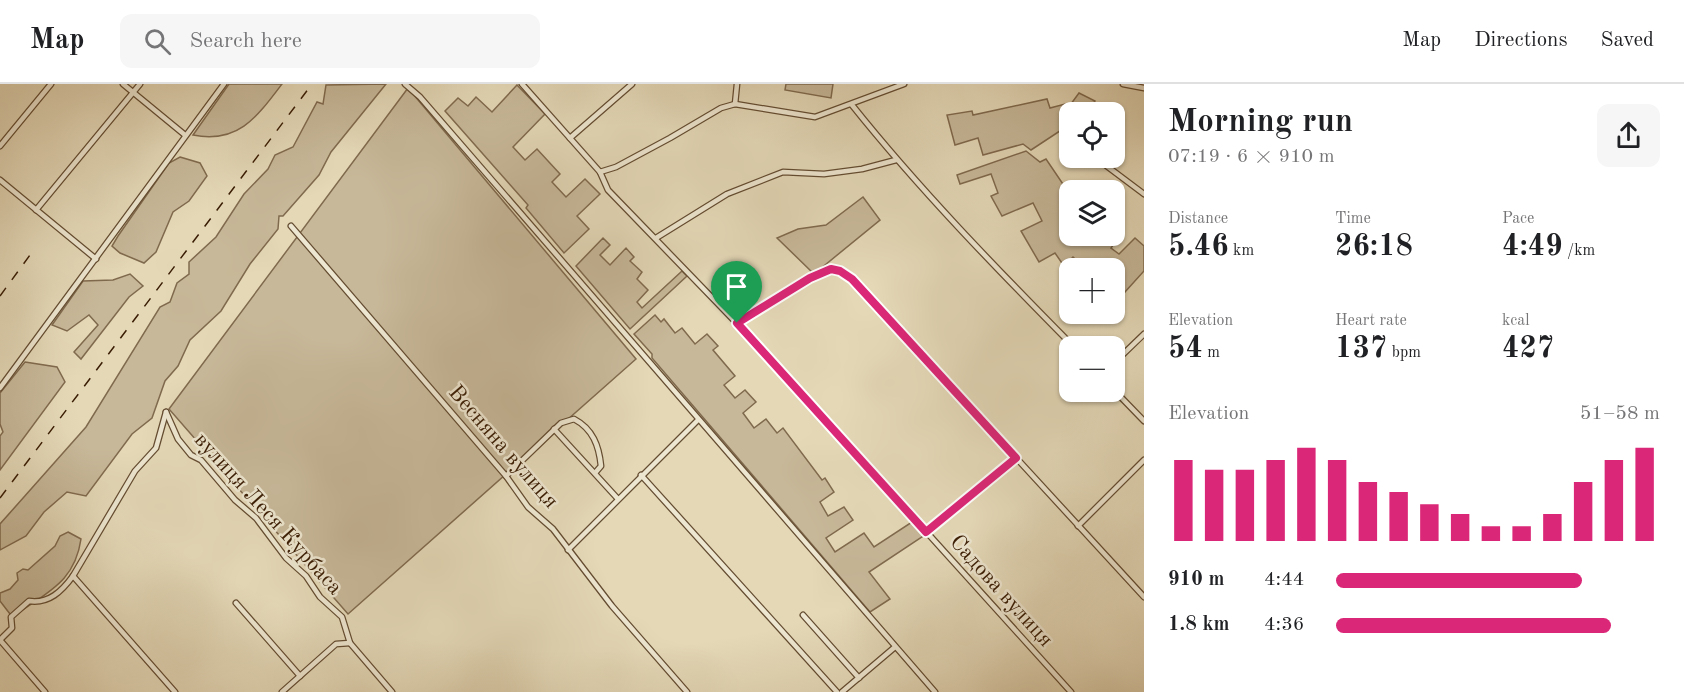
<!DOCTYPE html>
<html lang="en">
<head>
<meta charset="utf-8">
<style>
	:root { --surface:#fff; --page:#f6f6f6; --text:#202124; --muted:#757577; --line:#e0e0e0; --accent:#db2777 }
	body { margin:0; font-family:"Old Standard TT",serif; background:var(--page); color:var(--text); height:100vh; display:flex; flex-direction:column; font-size:22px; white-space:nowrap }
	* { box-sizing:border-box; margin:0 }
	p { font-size:20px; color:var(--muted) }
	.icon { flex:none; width:33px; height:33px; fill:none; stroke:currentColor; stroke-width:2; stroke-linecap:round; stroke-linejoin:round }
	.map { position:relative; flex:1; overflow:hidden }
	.side { display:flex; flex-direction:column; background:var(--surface); width:540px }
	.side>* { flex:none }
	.tools { position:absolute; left:1059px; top:18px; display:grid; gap:12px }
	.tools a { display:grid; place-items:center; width:66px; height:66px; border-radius:12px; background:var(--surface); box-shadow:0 2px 4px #0004; font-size:30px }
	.pin { position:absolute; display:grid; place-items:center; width:51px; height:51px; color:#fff; margin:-62px -26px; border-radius:50% 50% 50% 0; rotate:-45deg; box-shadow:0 0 6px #0007 }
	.pin .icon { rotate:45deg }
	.round { display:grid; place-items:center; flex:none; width:63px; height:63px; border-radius:12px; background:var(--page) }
	.head { display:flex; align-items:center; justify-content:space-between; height:102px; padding:0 24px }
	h1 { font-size:33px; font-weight:800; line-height:45px }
	.stats { display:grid; grid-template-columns:repeat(3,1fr); gap:9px; height:102px; padding:6px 24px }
	.stats div { display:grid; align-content:center }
	.stats b { font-size:30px; font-weight:800 }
	.stats small { font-size:16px; font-weight:400 }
	.stats p { font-size:16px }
	.chart { height:168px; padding:12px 24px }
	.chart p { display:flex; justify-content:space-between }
	.chart svg { width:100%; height:108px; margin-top:6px; stroke:var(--accent); stroke-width:6 }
	ul { padding:0 24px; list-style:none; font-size:20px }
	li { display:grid; grid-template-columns:96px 72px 1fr; align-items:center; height:45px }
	li i { height:15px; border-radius:8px; background:var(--accent) }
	header { display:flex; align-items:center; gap:36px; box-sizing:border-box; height:84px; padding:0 30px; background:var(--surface); border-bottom:2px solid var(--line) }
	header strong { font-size:28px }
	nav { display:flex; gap:33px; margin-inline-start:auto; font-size:21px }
	.search { width:420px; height:54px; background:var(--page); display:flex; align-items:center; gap:15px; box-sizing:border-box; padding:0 21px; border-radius:12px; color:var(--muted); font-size:22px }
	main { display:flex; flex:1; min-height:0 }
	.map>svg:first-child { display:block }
</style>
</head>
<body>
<header>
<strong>Map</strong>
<div class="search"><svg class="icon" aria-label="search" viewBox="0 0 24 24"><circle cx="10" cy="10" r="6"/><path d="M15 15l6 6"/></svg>Search here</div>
<nav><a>Map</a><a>Directions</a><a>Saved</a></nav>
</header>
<main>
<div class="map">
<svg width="1144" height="608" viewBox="0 0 1144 608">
	<rect width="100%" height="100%" fill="#e4d8b7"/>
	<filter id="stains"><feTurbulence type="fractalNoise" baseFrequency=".00333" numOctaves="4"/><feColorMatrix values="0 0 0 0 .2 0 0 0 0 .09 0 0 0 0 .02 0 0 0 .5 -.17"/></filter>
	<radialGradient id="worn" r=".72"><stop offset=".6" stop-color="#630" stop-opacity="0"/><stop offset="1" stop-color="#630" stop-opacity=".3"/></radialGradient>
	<g fill="#c7b899" stroke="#806a4e" stroke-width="1.5">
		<path d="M229 0H282C257 33 238 60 193 51Z"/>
		<polygon points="386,0 331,68 319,91 283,132 279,132 278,145 250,180 221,227 190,256 178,282 165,297 152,334 132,350 86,412 67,408 44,428 26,452 0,466 0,440 86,343 160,223 170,218 177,199 189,190 189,178 216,153 244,110 268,85 275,71 293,63 317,18 323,20 326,1"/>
		<polygon points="786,0 833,0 831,14 785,6"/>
		<polygon points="517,1 545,30 513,63 525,76 537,65 560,90 552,98 566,113 585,95 600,110 577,132 589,145 564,169 526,124 528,121 445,27 458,14 468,22 476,13 492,28"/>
		<polygon points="408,4 636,275 348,530 169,325"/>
		<polygon points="1079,9 1095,17 1087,28 1070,28 1069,41 1031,66 1023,60 983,71 978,54 955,61 947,31 972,27 973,31 1047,15 1050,24 1065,20 1068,24"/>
		<polygon points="1026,67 1040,78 1046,75 1069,109 1070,152 1115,151 1118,154 1111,164 1119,170 1135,154 1144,162 1144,187 1115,219 1114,184 1085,184 1073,173 1064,182 1055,169 1039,178 1021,147 1042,137 1033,119 1002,132 991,112 998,109 991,90 960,100 957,91"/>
		<polygon points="180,73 200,79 207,92 189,117 173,128 156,168 144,179 120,169 112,162 118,152 169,79"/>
		<polygon points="863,113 880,136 814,190 777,154 798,145 826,141"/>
		<polygon points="603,154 610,161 600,171 610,181 626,164 634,173 630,177 642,188 637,195 648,206 637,218 642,224 682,187 687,192 630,245 576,182"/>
		<polygon points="130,190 143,202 129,213 81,275 74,268 98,241 89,231 67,247 52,241 83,197 113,196"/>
		<polygon points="655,231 661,238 664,235 675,249 682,244 695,260 707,250 718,262 713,266 735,292 724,301 735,314 745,306 756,318 743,329 754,344 766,335 777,349 783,344 822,396 825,394 834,408 820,418 828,432 844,423 853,436 826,454 835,468 864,449 874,463 912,438 925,451 869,488 890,515 870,528 652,274 652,270 634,250"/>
		<polygon points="25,278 57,283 65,298 0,386 0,352 3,348 0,340 0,309"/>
		<path d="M68 448 81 455C75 497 49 507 17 530H10L0 517V509L10 505 18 496 17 489 23 485 28 486 55 462 60 452Z"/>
	</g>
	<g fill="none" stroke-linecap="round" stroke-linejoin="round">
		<defs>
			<g id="minor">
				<polyline points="123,0 185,51"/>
				<polyline points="405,0 420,13 935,608"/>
				<polyline points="522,0 600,88 608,106 754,257 1071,608"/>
				<polyline points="1123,0 1144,4"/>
				<polyline points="735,20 737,0"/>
				<path d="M852 21C920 106 996 184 1073 262"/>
				<polyline points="570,54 632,0"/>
				<polyline points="0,62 51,0"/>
				<polyline points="1096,74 1144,110"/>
				<polyline points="600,88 616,83 670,54 721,24 735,20 815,33 904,0"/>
				<polyline points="0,96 96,175"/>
				<polyline points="36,126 140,0"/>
				<polyline points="291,142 506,392 528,423 553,445 612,522 687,608"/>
				<polyline points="656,154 727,110 783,88 824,90 862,85 896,76"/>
				<path d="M737 239C758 226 809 188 831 185 840 185 846 191 852 195L1144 513"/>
				<polyline points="1114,279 1144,250"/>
				<polyline points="0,304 224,0"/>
				<polyline points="1114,306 1144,337"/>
				<polyline points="166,328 178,355 191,371 201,376 235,416 256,434 286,474 306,492 320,513 342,533 350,559 392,608"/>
				<polyline points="554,345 618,415"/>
				<polyline points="641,391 837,608"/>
				<path d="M506 392 561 339 574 335C593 345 599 362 601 382L595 389"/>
				<polyline points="1078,442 1144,376"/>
				<polyline points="926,448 1016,374"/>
				<polyline points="568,466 698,336"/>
				<polyline points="73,492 175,608"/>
				<polyline points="236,519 300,592"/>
				<polyline points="803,531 859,594"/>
				<path d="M0 556 12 544 11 533 29 517C49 520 62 507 73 492L135 387 156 364 166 328"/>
				<polyline points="0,556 45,608"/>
				<polyline points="282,608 336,560 350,559"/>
				<polyline points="842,608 895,563"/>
			</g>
		</defs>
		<use href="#minor" stroke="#644c31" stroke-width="7"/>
		<use href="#minor" stroke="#ede6d0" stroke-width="4.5"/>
		<g stroke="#3a1d04" stroke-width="1.5" stroke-dasharray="10 10" stroke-linecap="butt">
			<polyline points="0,212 30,171"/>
			<polyline points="0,414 312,0"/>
		</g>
	</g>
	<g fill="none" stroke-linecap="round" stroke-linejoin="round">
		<defs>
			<polygon id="route" points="831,185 840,187 852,195 1016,374 926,448 737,239 810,194"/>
		</defs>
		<use href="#route" stroke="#fff" stroke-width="12"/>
		<use href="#route" stroke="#db2777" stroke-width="8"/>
	</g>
	<g text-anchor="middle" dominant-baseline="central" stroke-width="5" stroke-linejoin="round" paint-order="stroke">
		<g font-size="22" fill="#3a1d04" stroke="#ede6d0">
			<text transform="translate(503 363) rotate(49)">Весняна вулиця</text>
			<text transform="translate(268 430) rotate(48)">вулиця Леся Курбаса</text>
			<text transform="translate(1001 507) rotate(48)">Садова вулиця</text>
		</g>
	</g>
	<rect width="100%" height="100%" filter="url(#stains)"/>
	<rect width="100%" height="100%" fill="url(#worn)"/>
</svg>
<div class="tools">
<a><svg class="icon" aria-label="locate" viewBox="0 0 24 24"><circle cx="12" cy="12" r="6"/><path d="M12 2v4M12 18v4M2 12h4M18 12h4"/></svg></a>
<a><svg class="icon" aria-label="layers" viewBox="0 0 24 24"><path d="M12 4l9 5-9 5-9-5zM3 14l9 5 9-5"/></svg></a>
<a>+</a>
<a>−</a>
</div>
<div class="pin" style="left:737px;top:239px;background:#1e9e55"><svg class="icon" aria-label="arrive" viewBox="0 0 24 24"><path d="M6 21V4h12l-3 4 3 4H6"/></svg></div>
</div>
<section class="side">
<div class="head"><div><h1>Morning run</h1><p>07:19 · 6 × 910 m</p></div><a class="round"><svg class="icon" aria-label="share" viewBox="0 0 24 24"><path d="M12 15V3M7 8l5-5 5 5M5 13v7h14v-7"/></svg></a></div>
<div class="stats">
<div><p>Distance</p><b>5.46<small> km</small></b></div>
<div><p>Time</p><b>26:18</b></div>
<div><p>Pace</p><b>4:49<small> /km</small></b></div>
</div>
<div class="stats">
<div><p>Elevation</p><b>54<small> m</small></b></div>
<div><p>Heart rate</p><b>137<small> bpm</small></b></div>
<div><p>kcal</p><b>427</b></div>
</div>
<div class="chart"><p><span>Elevation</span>51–58 m</p>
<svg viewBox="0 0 160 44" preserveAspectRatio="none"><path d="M5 44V11M15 44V15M25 44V15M35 44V11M45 44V6M55 44V11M65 44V20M75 44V24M85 44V29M95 44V33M105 44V38M115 44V38M125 44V33M135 44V20M145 44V11M155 44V6"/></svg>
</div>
<ul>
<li><b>910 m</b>4:44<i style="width:76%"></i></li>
<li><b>1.8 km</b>4:36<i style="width:85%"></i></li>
</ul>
</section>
</main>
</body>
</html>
